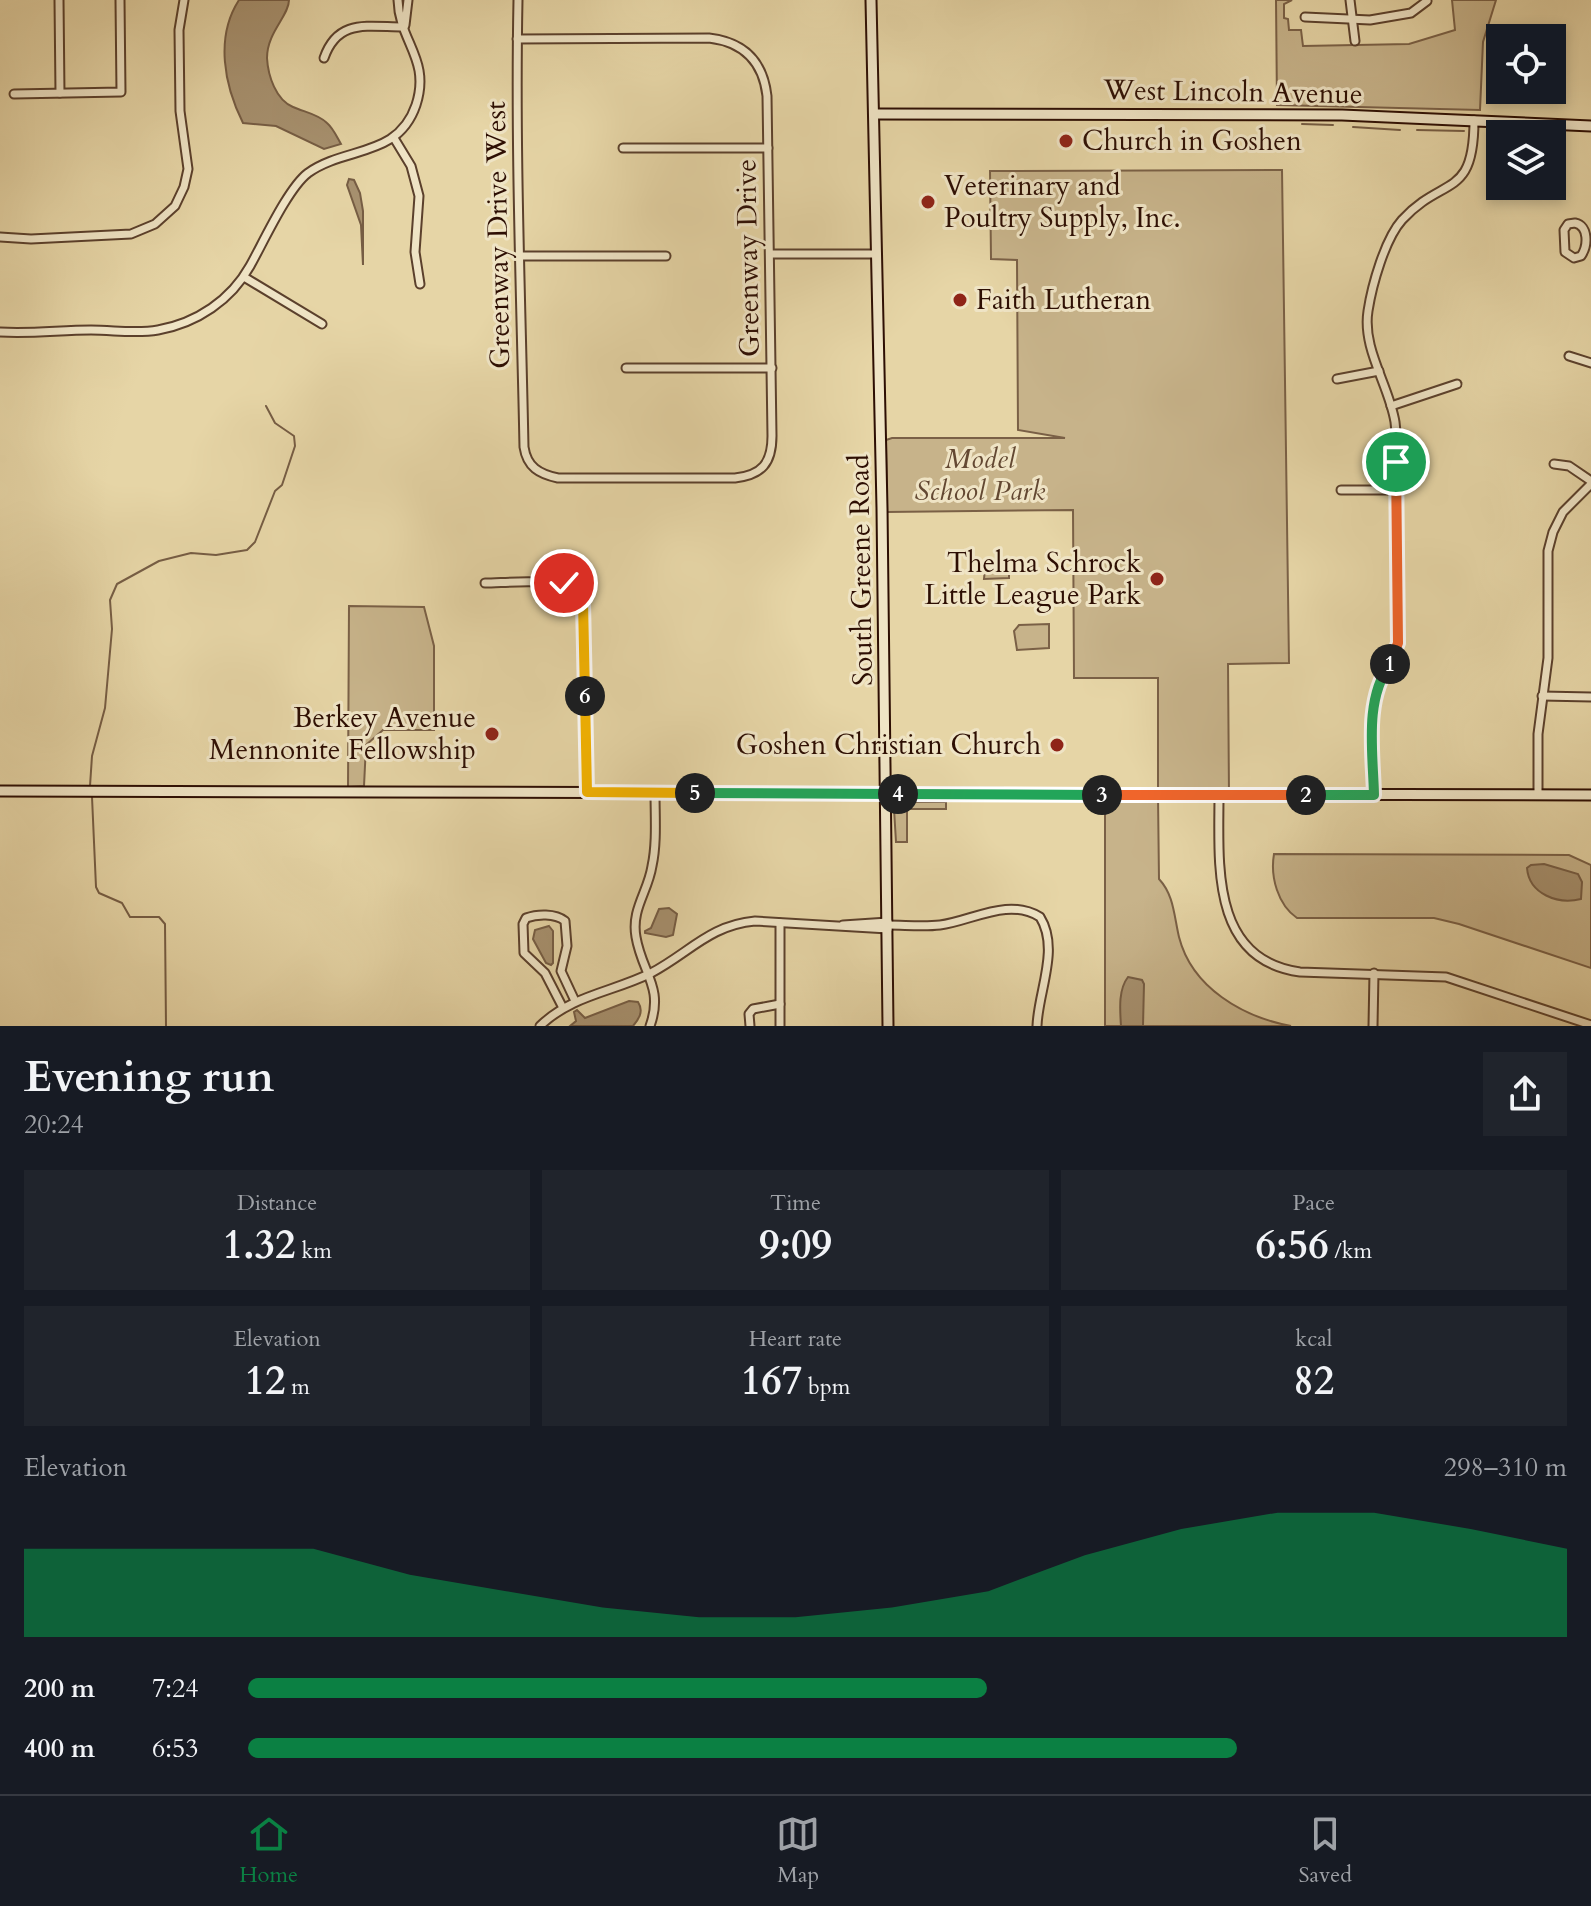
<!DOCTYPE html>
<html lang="en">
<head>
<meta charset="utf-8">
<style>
	:root { --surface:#171b24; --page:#20242c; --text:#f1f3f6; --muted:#9ea1a6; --line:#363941; --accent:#0b8043 }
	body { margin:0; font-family:Cardo,serif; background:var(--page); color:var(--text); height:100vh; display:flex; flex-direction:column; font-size:30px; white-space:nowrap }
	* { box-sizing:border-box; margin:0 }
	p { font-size:26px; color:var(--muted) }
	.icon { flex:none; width:44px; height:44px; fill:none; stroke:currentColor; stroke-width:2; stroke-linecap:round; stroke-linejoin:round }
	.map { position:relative; height:1026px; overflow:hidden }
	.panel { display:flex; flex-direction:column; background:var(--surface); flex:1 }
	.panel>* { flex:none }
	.tools { position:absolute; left:1486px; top:24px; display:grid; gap:16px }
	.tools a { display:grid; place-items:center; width:80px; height:80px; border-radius:0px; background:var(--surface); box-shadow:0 4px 12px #0003; font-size:40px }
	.pin { position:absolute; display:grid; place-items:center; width:68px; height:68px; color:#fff; margin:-34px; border:4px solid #fff; border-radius:50%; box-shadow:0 2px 8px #0007 }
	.km { position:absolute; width:40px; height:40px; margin:-20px; border-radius:50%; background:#222; color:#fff; font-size:22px; line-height:40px; text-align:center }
	.round { display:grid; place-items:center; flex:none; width:84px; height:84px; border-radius:0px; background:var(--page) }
	.summary { display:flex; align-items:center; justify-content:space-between; height:136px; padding:0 24px }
	h1 { font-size:44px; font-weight:600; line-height:60px }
	.figures { display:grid; grid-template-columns:repeat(3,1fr); gap:12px; height:136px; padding:8px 24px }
	.figures div { display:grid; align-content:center; border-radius:0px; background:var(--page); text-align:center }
	.figures b { font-size:40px; font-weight:600 }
	.figures small { font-size:22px; font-weight:400 }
	.figures p { font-size:22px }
	.chart { height:224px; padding:16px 24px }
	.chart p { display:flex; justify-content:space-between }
	.chart svg { width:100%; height:144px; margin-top:8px; fill:var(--accent); opacity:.7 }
	ul { padding:0 24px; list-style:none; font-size:26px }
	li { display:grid; grid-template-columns:128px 96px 1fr; align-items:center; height:60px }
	li i { height:20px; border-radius:10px; background:var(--accent) }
	.menu { display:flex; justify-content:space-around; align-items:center; height:112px; border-top:2px solid var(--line); background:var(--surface); font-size:22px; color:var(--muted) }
	.menu a { display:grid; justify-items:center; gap:4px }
	.menu .on { color:var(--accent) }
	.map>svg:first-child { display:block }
</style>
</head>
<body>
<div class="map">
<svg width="1591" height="1026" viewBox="0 0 1591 1026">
	<rect width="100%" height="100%" fill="#e6d5a6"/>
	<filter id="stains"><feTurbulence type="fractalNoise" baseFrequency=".0025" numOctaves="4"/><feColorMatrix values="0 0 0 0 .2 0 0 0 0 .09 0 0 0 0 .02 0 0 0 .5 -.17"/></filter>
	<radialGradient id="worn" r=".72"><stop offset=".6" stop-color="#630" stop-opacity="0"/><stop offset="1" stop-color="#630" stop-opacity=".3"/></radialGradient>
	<g fill="#c7b38a" stroke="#7a6046" stroke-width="2">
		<polygon points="1276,0 1292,0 1284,4 1284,18 1288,19 1289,30 1301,30 1303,46 1409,44 1455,30 1452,0 1496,0 1483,42 1480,110 1277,105"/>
		<path d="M1282 170 1289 663 1228 664 1229 795 1158 796 1159 879C1174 895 1174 916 1179 937 1192 988 1243 1017 1291 1026H1105V795H1158V678H1074L1073 510 887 512 886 440 892 438H1065L1018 430 1017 260 991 259 990 171Z"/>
		<polygon points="986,559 1009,564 1009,578 984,579"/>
		<polygon points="349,606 424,607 434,646 434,730 383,730 366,745 364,786 348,787"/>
		<polygon points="1049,624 1049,648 1017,650 1014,631 1019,625"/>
		<polygon points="903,802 946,802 946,809 907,809 907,842 896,842 894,809 897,804"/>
		<path d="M1274 854 1569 855 1591 865V968L1459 924 1434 918H1297C1278 905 1270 877 1274 854Z"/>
	</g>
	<g fill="#a7916f" stroke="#765d44" stroke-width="2">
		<path d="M239 0H289C289 16 267 32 267 58 268 76 276 100 293 107 304 112 318 114 327 123 333 128 337 137 341 144L324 149 276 126 243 123C224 85 215 37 239 0Z"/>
		<polygon points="349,179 354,180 360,193 363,211 363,265 361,225 347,185"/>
		<path d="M1544 864 1578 874 1582 882 1581 899C1558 905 1529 894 1527 868L1531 865Z"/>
		<polygon points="669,908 677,914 673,935 666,937 645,933 645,931 651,928 659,909"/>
		<polygon points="549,926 553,931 553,963 551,965 546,963 533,939 535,930"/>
		<path d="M1128 977 1142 980 1144 984 1143 1026H1121C1120 1010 1118 990 1128 977Z"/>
		<path d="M629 1001 638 1002C644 1011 639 1019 633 1026H570L576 1021 574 1012 577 1010 585 1018Z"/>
	</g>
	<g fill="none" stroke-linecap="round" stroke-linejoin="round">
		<g stroke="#765d44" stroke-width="2">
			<polyline points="1302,124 1333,125"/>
			<polyline points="1353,127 1400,130"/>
			<polyline points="1417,130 1464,131"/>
			<polyline points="1488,133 1512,134"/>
			<polyline points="90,786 92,756 105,708 112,629 110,600 117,584 159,561 191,553 216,555 247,550 255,542 275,491 282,485 295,446 294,436 275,423 266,406"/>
			<polyline points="92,797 96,887 99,893 122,903 130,917 159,917 165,924 166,1026"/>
		</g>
		<defs>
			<g id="street">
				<polyline points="59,0 60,93"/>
				<polyline points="1350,0 1355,41"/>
				<polyline points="1305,17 1370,20 1411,13 1427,1"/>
				<polyline points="405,25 408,0"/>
				<path d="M517 39 709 38C743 42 763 61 767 96L772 436C772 463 762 475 735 478H558C539 474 527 467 524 447 521 298 515 149 518 0"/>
				<path d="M324 58C338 18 368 27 404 27"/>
				<polyline points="14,94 121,92 120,0"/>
				<polyline points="394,138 411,166 419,196 415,252 420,284"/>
				<polyline points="623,148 768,148"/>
				<path d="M1575 223C1589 226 1588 246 1581 256L1574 258 1565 252 1564 230 1568 224Z"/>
				<polyline points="0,237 31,239 131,234 155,224 175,206 184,187 188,169 180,111 179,30 184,0"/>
				<polyline points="770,254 877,254"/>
				<polyline points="520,256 666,256"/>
				<polyline points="244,277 322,324"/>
				<path d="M0 332C31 334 61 330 91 330 114 330 136 334 158 330 197 323 231 300 250 266 263 243 288 188 308 173 346 146 398 158 416 105 431 59 399 42 398 0"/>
				<polyline points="1569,356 1591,363"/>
				<polyline points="626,368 772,368"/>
				<polyline points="1337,379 1379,371"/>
				<polyline points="1391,406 1457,384"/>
				<polyline points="1554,464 1569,466 1591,481"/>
				<polyline points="1341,490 1396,490"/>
				<path d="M485 583C508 583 568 576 581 595L587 792"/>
				<polyline points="1542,696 1591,697"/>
				<path d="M1219 795C1219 863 1210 960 1300 972L1446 977 1591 1025"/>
				<path d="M1374 795C1373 765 1368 722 1375 693 1380 671 1398 659 1398 635 1398 588 1397 542 1396 495 1396 471 1398 446 1395 422 1389 385 1362 349 1368 311 1372 285 1385 239 1402 220 1443 175 1474 200 1474 120"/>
				<polyline points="1538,795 1538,734 1548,658 1548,551 1553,532 1563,512 1591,484"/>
				<polyline points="780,923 780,1026"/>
				<polyline points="843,925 888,922"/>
				<path d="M888 925C905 925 923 927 940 925 972 921 1008 897 1040 917 1060 949 1038 992 1037 1026"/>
				<path d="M563 1008 545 973 524 953 523 924 526 918C537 914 555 913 565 921L567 946 561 971 575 1001"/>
				<path d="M540 1026C572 995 613 992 651 973 689 953 710 925 755 921L888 929"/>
				<path d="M650 1026C664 987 642 973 636 937 631 909 648 892 652 866 657 843 655 817 655 792"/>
				<polyline points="750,1026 749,1014 753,1009 780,1004"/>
				<polyline points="1373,1026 1374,973"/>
			</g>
			<g id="secondary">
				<polyline points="871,0 882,508 888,1026"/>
				<polyline points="874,114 1342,115 1591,126"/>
				<polyline points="0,791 1591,795"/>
			</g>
		</defs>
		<use href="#street" stroke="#5b402c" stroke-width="11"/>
		<use href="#secondary" stroke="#2d0e03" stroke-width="13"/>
		<use href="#street" stroke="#efe4c5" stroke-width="7"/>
		<use href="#secondary" stroke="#efe4c5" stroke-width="9"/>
	</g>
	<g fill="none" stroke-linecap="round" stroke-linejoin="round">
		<defs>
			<polyline id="split-1" points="1390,664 1398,643 1396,462"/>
			<path id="split-2" d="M1306 795H1374C1373 752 1364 700 1390 664"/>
			<polyline id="split-3" points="1102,795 1306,795"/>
			<polyline id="split-4" points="898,794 1102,795"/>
			<polyline id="split-5" points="695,793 898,794"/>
			<polyline id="split-6" points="585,696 587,792 695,793"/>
			<polyline id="split-7" points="564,583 577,590 583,602 585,696"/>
		</defs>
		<use href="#split-1" stroke="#fff" stroke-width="16"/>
		<use href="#split-2" stroke="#fff" stroke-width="16"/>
		<use href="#split-3" stroke="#fff" stroke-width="16"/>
		<use href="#split-4" stroke="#fff" stroke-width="16"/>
		<use href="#split-5" stroke="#fff" stroke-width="16"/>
		<use href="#split-6" stroke="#fff" stroke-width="16"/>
		<use href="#split-7" stroke="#fff" stroke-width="16"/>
		<use href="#split-1" stroke="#f0652b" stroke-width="10"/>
		<use href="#split-2" stroke="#22a559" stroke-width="10"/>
		<use href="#split-3" stroke="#f0652b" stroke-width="10"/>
		<use href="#split-4" stroke="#22a559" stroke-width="10"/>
		<use href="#split-5" stroke="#22a559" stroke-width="10"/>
		<use href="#split-6" stroke="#f5b400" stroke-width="10"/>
		<use href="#split-7" stroke="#f5b400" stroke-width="10"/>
	</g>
	<g fill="#8f2418" stroke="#efe4c5" stroke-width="3">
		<circle cx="1066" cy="141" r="8"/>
		<circle cx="928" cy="202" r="8"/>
		<circle cx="960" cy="300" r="8"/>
		<circle cx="1157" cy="579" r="8"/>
		<circle cx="492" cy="734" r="8"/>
		<circle cx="1057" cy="745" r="8"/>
	</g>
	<g text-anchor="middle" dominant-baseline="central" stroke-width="6" stroke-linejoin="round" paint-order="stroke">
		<g font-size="28" fill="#2d0e03" stroke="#efe4c5">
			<text transform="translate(1233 92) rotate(1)">West Lincoln Avenue</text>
			<text transform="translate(498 235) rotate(-91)">Greenway Drive West</text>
			<text transform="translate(748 258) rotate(-91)">Greenway Drive</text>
			<text transform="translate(861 570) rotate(-91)">South Greene Road</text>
		</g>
		<g font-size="28" fill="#2d0e03" stroke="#efe4c5" text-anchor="start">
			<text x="1082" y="141">Church in Goshen</text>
			<text x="944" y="186">Veterinary and<tspan x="944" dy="32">Poultry Supply, Inc.</tspan></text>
			<text x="976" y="300">Faith Lutheran</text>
			<text x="1141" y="563" text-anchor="end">Thelma Schrock<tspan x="1141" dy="32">Little League Park</tspan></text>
			<text x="476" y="718" text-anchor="end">Berkey Avenue<tspan x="476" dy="32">Mennonite Fellowship</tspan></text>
			<text x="1041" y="745" text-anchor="end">Goshen Christian Church</text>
		</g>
		<g font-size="28" font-style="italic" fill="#634832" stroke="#efe4c5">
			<text x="980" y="459">Model<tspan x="980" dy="32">School Park</tspan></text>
		</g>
	</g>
	<rect width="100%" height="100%" filter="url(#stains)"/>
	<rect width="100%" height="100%" fill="url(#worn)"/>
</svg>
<div class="tools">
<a><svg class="icon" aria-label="locate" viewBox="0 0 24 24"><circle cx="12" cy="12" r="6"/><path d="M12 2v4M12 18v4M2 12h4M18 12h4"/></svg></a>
<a><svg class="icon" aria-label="layers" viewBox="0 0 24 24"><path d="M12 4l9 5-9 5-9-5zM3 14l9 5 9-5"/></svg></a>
</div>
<div class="pin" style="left:1396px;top:462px;background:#1e9e55"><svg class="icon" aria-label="arrive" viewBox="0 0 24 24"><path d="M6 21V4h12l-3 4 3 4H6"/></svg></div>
<div class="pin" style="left:564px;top:583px;background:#d93025"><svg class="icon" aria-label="check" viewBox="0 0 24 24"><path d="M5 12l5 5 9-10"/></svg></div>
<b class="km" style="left:1390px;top:664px">1</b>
<b class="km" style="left:1306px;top:795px">2</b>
<b class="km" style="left:1102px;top:795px">3</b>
<b class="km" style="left:898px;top:794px">4</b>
<b class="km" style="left:695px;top:793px">5</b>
<b class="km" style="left:585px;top:696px">6</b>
</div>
<section class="panel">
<div class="summary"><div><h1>Evening run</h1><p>20:24</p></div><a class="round"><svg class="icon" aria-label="share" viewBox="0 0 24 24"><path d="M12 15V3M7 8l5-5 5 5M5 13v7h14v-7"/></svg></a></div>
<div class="figures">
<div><p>Distance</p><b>1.32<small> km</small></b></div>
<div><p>Time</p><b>9:09</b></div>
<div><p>Pace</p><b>6:56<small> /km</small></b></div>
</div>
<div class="figures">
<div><p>Elevation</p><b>12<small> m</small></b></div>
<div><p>Heart rate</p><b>167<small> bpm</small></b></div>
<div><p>kcal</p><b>82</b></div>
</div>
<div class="chart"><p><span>Elevation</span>298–310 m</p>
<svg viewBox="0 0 160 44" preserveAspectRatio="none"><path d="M0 44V17L10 17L20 17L30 17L40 25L50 30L60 35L70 38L80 38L90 35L100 30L110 19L120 11L130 6L140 6L150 11L160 17V44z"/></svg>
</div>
<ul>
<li><b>200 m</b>7:24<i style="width:56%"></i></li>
<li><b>400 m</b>6:53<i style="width:75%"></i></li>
</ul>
</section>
<nav class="menu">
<a class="on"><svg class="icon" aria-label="home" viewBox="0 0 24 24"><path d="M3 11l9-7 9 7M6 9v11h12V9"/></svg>Home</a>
<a><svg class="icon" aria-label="map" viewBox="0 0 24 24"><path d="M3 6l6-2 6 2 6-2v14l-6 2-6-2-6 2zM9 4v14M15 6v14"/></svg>Map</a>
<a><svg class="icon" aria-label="saved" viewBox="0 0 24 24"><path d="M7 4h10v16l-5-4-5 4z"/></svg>Saved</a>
</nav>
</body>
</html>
